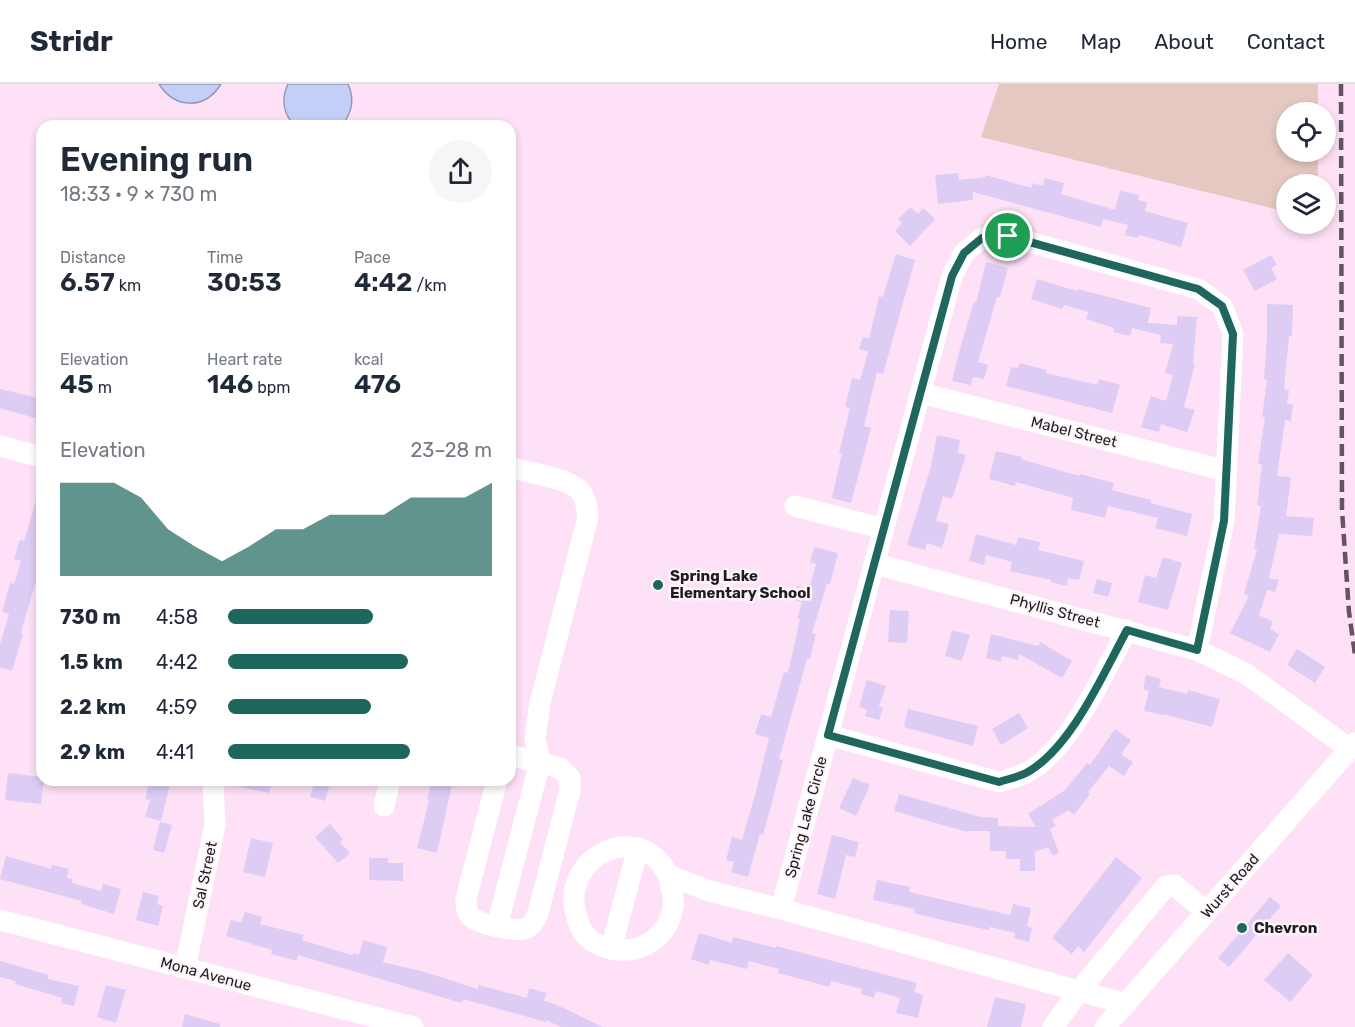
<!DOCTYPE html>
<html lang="en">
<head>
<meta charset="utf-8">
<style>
	:root { --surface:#fff; --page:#f6f6f7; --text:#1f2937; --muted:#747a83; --line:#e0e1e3; --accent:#1f675d }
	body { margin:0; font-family:Rubik,sans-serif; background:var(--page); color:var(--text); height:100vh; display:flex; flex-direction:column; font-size:22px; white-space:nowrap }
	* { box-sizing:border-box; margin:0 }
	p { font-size:20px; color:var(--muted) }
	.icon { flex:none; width:33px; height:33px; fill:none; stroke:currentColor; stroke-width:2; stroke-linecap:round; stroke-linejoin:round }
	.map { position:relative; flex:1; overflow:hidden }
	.details { position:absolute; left:36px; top:36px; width:480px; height:666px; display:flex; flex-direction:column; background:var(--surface); border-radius:18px; box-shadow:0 3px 9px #0003 }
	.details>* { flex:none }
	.tools { position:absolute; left:1276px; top:18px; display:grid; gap:12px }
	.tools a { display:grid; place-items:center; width:60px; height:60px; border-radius:50%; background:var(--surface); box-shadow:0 3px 9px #0003; font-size:30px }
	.pin { position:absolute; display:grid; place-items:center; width:51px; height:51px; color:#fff; margin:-26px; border:3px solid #fff; border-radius:50%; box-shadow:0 2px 6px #0007 }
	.round { display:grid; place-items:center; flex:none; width:63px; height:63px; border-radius:32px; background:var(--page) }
	.head { display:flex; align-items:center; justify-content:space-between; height:102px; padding:0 24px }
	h1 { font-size:33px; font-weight:600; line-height:45px }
	.stats { display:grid; grid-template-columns:repeat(3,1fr); gap:9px; height:102px; padding:6px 24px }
	.stats div { display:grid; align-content:center }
	.stats b { font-size:26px; font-weight:600 }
	.stats small { font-size:16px; font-weight:400 }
	.stats p { font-size:16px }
	.chart { height:168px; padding:12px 24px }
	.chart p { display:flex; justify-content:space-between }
	.chart svg { width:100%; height:108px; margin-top:6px; fill:var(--accent); opacity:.7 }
	ul { padding:0 24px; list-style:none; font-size:20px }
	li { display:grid; grid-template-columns:96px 72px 1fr; align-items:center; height:45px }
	li i { height:15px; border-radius:8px; background:var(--accent) }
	header { display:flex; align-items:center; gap:36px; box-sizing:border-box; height:84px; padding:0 30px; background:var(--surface); border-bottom:2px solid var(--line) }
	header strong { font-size:28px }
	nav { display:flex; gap:33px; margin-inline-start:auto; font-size:21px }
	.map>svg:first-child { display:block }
</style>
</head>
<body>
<header>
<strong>Stridr</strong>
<nav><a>Home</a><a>Map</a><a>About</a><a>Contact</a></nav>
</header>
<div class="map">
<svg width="1355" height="943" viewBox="0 0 1355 943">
	<rect width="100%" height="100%" fill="#fee1f7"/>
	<polygon fill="#e5c8c1" points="999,0 1318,0 1318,28 1287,28 1287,68 1318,68 1318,100 1287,100 1287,128 981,53"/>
	<g fill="#c4cff7" stroke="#9498b7" stroke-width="1.5">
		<path d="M159 0H221C205 26 175 25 159 0Z"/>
		<path d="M288 0H348C355 16 352 28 342 42H295C283 30 281 15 288 0Z"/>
	</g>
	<g fill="#ddcdf5">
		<polygon points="958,89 959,96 985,93 986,91 1031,104 1033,99 1043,102 1045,94 1064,99 1061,110 1115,126 1120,107 1139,111 1138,116 1147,118 1145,127 1188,139 1181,163 1139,151 1138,154 1125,151 1128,141 1103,135 1101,143 973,108 973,116 938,120 935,91"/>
		<polygon points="910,123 918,130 923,124 935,135 910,162 895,147 902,139 898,135"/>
		<polygon points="896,170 915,176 883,290 877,288 864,342 871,344 851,419 832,414 842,369 839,369 850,324 845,323 852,294 860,296 868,268 859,265 863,253 869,255 879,212 883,213"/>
		<polygon points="1271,171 1277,181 1271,184 1277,195 1255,207 1243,186"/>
		<polygon points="986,178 1008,184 1000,213 997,213 978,278 988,281 984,295 973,293 971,301 952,297 959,268 974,218 976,219"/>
		<polygon points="1037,195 1077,207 1078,205 1151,224 1148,239 1177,241 1177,232 1197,233 1193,279 1195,280 1184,323 1195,326 1187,348 1161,340 1159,348 1141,343 1151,312 1166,317 1173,291 1165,289 1173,260 1160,259 1161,251 1132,244 1130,252 1113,248 1114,244 1086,235 1088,228 1064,221 1062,225 1031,215"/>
		<polygon points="1267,220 1293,221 1292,252 1289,252 1284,305 1289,306 1287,320 1293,320 1291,337 1285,336 1277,392 1291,393 1286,432 1314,434 1312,452 1279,450 1269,494 1279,496 1275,508 1267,506 1259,531 1273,538 1270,545 1279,550 1270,568 1230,549 1249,512 1244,510 1257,465 1254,465 1261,422 1257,421 1262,380 1258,380 1265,333 1262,333 1267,296 1264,295 1267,251"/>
		<polygon points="1020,279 1047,286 1046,289 1097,301 1099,295 1120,301 1112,329 1006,302 1011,283 1018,284"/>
		<polygon points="0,305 42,315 42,336 0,324"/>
		<polygon points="937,351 960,356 958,369 966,371 952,415 943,412 936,437 949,440 942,464 927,459 925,466 907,461 931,382"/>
		<polygon points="996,367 1022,373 1021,375 1079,392 1080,390 1114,399 1112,406 1151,416 1151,419 1192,430 1187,452 1155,444 1158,434 1108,422 1105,434 1071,426 1073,414 1016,398 1015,402 989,395"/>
		<polygon points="39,407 42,407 42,475 21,549 23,550 12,587 0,583 0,560 9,530 2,528 10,499 14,500 21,477 14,475 20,456 24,457"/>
		<polygon points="976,450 1016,461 1018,453 1040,458 1038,466 1084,477 1079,496 1068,494 1067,502 1051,498 1051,496 1010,487 1012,478 986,471 984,481 969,477"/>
		<polygon points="814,463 838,469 830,500 827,500 812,549 816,550 810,575 807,575 779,675 783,676 771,722 763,751 760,750 748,793 731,788 734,778 726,776 732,753 742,756 755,711 769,654 755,650 761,630 771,633 784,588 788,589 800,535 797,535 802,518 793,516 797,502 809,505 816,480 810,478"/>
		<polygon points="1163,473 1182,479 1168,526 1138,518 1145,491 1156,494"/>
		<polygon points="1097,495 1112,499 1108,513 1093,509"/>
		<polygon points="890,526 909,527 907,559 888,558"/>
		<polygon points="952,546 970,551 962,577 945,572"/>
		<polygon points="991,550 1038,562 1040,558 1072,577 1062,594 1019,570 1018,576 1002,572 1001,578 986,574"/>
		<polygon points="1297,565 1325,583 1315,599 1287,581"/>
		<polygon points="1146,591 1161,595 1159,603 1187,610 1188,606 1220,615 1212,643 1163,630 1163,631 1144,627 1149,607 1143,605"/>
		<polygon points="867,596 886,602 879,622 883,624 879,636 865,632 867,626 859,623"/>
		<polygon points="908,625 978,642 973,662 904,643"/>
		<polygon points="1019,629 1028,644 1001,661 992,645"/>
		<polygon points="1115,645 1131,656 1121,670 1133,678 1124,692 1109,682 1088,708 1090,710 1074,731 1068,726 1052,736 1056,742 1050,745 1059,769 1053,772 1048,763 1035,768 1035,787 1020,787 1020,775 1006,775 1006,767 990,767 990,747 967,747 967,748 894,727 899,710 980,733 998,734 998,742 1036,743 1028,730 1065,706 1087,679 1090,681"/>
		<polygon points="8,689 42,693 42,696 44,696 41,720 5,716"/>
		<polygon points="853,694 870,701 856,732 839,724"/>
		<polygon points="150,696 171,696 161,737 145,733 150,716 145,715"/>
		<polygon points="231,696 272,696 269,709 231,701"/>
		<polygon points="315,696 331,696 325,717 310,713"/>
		<polygon points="432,696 453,696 437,769 417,764 429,717 427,716"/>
		<polygon points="160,738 172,741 164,769 153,766"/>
		<polygon points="330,740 343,755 340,758 350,769 338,779 315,753"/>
		<polygon points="832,751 859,758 855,773 846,771 835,815 817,810"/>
		<polygon points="251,754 273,759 265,793 243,788"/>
		<polygon points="6,772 51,785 52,781 69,785 67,794 73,795 72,799 101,807 103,800 121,805 114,830 81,820 82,817 0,795"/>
		<polygon points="1116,773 1142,794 1084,868 1078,862 1072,870 1052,854"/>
		<polygon points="369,774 388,774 388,779 403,779 403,797 369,796"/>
		<polygon points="877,796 910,803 909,808 1010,831 1013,820 1031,824 1027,842 1032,844 1029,858 1014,854 1015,849 990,843 989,846 946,837 914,829 915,825 873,816"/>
		<polygon points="143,808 159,812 157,820 163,822 158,842 136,836"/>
		<polygon points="1270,813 1281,822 1229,883 1218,874"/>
		<polygon points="245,828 262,833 260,840 304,851 302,856 352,871 353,869 359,871 363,856 387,863 383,878 425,888 478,905 479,901 527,914 529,904 546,909 544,917 557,921 603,943 561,943 546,936 546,938 463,915 462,919 298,871 297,877 271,870 272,866 226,852 231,836 241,839"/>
		<polygon points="699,849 732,859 733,853 776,864 776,862 917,899 914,908 923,911 918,934 896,929 900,914 876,907 874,914 861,910 862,905 831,897 830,903 778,889 779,885 749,877 747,885 710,876 708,881 691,875"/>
		<polygon points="1288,869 1313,891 1290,918 1264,896"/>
		<polygon points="0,877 49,891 48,895 79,902 74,922 61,919 62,914 15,900 16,897 0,893"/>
		<polygon points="106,901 126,906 116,939 97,933"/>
		<polygon points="995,913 1026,920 1021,943 987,943"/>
		<polygon points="185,930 220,940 220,943 182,943"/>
	</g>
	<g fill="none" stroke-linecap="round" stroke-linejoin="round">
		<g stroke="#fff" stroke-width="21">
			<polyline points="921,309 1227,387"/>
			<polyline points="0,362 42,373"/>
			<polyline points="795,422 884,445"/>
			<polyline points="875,480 1197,566 1245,589 1350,665"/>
			<path d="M828 651 999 698C1008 695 1018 693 1026 689 1071 665 1103 590 1127 546"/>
			<path d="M497 696 466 815C466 822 466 828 471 833 480 840 517 849 527 844 533 841 535 835 538 829L570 706V694L560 684 514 672"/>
			<polyline points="384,722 390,696"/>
			<path d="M668 791C670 801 675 813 673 823 667 862 624 878 592 857 582 850 579 841 576 830 560 772 641 734 668 791L709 807 781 825 1126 920"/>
			<polyline points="781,825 952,192 964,169 982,154 1008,152 1198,205 1222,222 1233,250 1224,437 1197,566"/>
			<polyline points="0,836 413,943"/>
			<path d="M497 842 540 678 535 654 540 619 588 433C587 424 586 413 579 406 567 394 527 388 510 384"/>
			<polyline points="611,865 638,764"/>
			<polyline points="185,884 215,741 213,696"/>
			<polyline points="1053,943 1079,907 1166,802 1174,801 1207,828"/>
			<polyline points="1105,943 1355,659"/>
		</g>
		<polyline stroke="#635460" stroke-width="4.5" stroke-dasharray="12 6" stroke-linecap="butt" points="1341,0 1342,426 1349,528 1355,571"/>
	</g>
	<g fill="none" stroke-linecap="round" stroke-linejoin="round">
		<defs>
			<path id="route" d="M1008 152 1198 205 1222 222 1233 250 1224 437 1197 566 1127 546C1103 590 1071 665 1026 689 1018 693 1008 695 999 698L828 651 952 192 964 169 982 154Z"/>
		</defs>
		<use href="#route" stroke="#fff" stroke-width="12"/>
		<use href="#route" stroke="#1f675d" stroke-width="8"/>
	</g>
	<g fill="#1f675d" stroke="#fcf6fb" stroke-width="2">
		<circle cx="658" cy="501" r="6"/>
		<circle cx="1242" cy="844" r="6"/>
	</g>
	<g text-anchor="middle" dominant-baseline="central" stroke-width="5" stroke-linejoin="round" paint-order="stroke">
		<g font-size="15" fill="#231921" stroke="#fcf6fb">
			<text transform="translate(1074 348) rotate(14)">Mabel Street</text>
			<text transform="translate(1055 527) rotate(15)">Phyllis Street</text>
			<text transform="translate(806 733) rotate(-75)">Spring Lake Circle</text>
			<text transform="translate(205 791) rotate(-78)">Sal Street</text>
			<text transform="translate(1230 802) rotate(-49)">Wurst Road</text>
			<text transform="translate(206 890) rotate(15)">Mona Avenue</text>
		</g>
		<g font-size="15" font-weight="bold" fill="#231921" stroke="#fcf6fb" text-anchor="start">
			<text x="670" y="492">Spring Lake<tspan x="670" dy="17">Elementary School</tspan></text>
			<text x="1254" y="844">Chevron</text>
		</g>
	</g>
</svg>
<div class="tools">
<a><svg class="icon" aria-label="locate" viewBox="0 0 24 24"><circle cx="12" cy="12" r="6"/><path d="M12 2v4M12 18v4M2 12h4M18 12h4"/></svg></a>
<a><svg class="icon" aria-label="layers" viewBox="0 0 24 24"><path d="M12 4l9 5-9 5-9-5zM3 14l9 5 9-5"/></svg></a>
</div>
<div class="pin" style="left:1008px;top:152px;background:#1e9e55"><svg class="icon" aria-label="arrive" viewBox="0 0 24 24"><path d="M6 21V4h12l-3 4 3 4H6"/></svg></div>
<section class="details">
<div class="head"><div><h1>Evening run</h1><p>18:33 · 9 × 730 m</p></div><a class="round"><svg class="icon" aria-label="share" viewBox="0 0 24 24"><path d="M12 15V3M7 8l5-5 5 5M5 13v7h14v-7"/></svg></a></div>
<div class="stats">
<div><p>Distance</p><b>6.57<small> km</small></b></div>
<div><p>Time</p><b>30:53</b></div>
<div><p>Pace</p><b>4:42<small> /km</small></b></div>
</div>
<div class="stats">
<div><p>Elevation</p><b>45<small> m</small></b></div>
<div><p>Heart rate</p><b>146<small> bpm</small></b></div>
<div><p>kcal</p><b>476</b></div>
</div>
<div class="chart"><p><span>Elevation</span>23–28 m</p>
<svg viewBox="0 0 160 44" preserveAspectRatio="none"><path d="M0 44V6L10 6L20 6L30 12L40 25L50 32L60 38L70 32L80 25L90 25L100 19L110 19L120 19L130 12L140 12L150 12L160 6V44z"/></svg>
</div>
<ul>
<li><b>730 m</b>4:58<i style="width:55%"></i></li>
<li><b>1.5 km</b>4:42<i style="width:68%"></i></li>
<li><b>2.2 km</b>4:59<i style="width:54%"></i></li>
<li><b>2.9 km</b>4:41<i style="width:69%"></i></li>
</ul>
</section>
</div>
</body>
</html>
